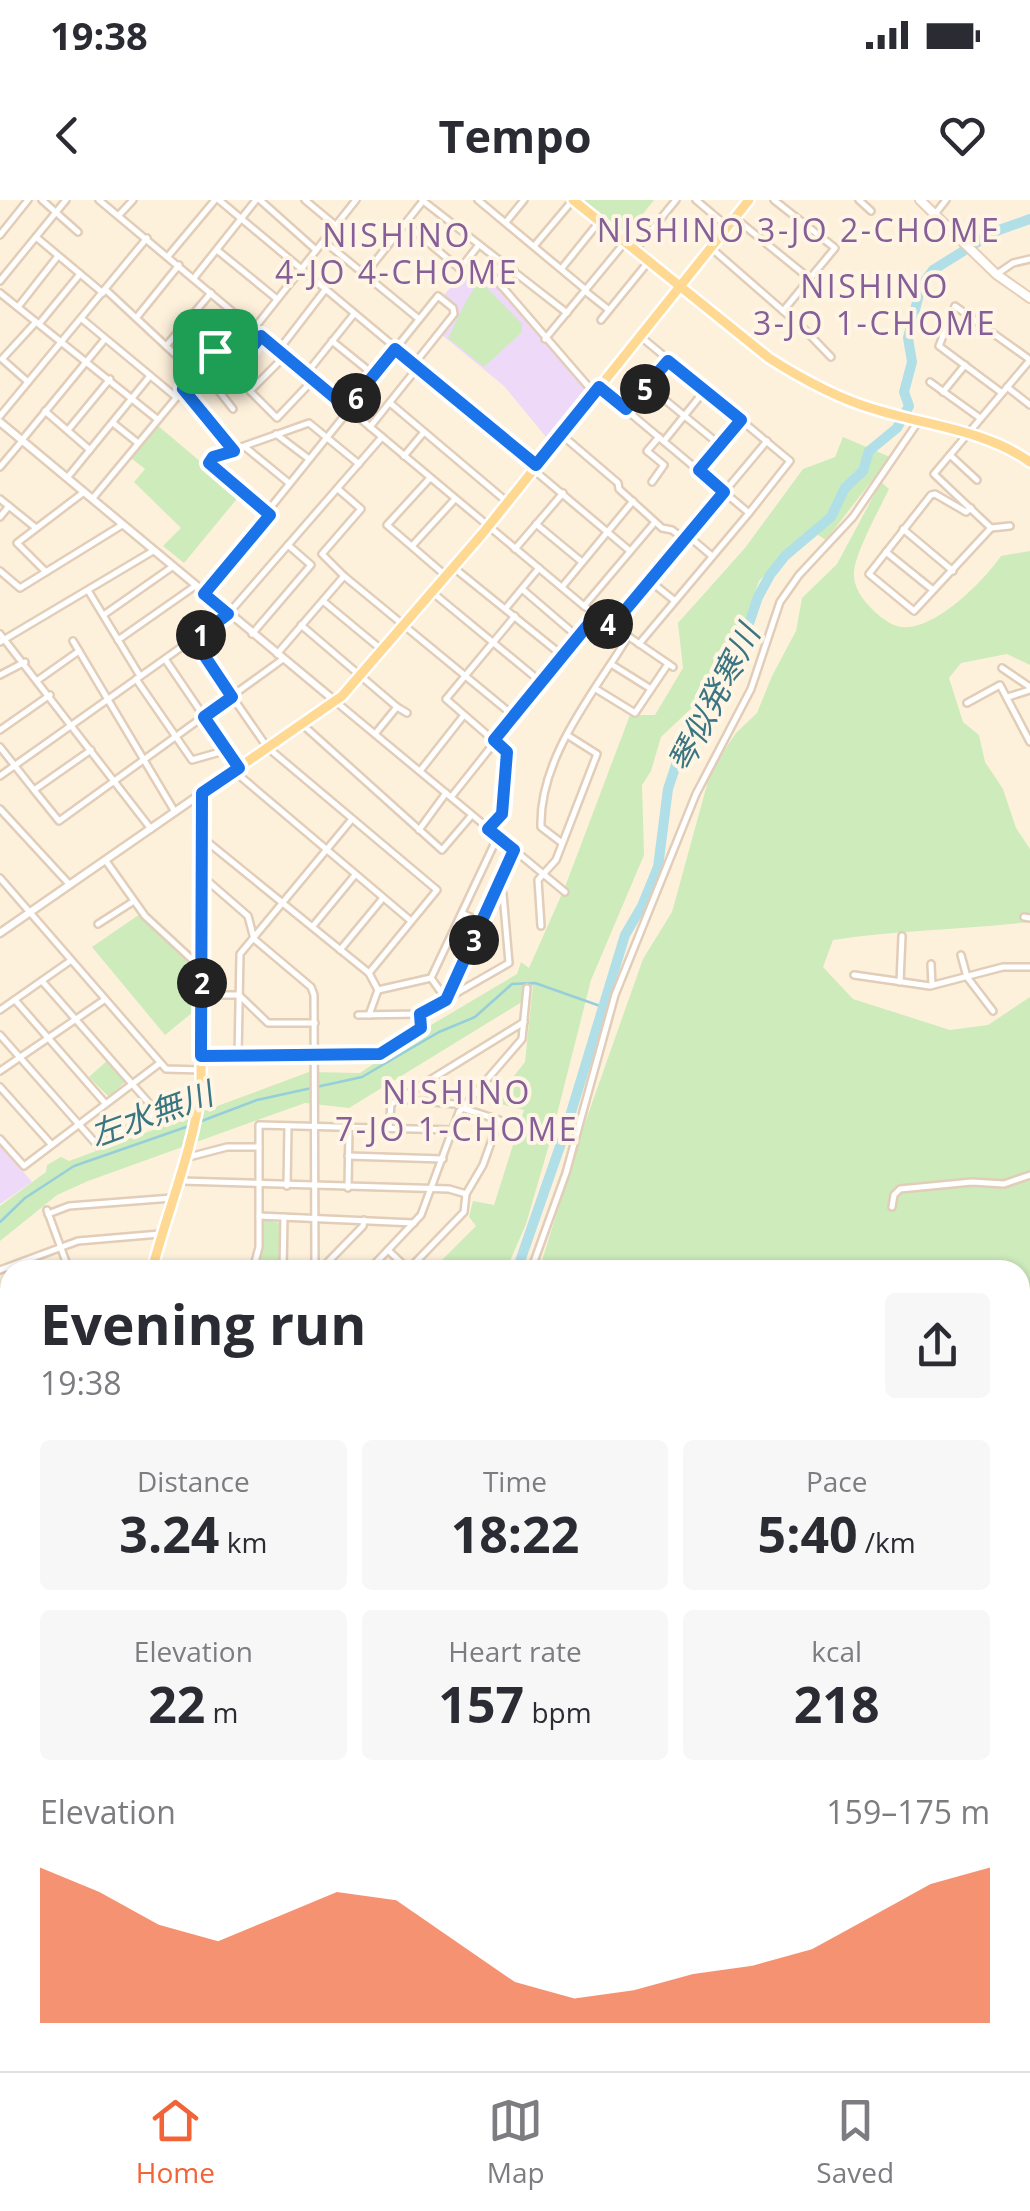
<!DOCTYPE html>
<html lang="en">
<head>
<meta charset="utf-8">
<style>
	:root { --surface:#fff; --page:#f7f7f7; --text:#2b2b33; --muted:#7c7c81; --line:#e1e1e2; --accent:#f26437 }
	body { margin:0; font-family:"Open Sans","Noto Sans JP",sans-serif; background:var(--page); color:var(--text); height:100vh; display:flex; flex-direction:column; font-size:38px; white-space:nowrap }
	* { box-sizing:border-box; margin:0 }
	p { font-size:32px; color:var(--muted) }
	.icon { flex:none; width:55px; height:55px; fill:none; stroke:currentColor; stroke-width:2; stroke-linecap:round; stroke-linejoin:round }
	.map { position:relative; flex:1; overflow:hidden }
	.details { position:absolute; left:0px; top:1060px; width:1030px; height:812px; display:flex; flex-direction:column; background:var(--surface); border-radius:30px 30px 0 0; box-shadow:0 2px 8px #0004 }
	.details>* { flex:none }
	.pin { position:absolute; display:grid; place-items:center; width:85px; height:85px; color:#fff; margin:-42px; border-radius:20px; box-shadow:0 5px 15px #0006 }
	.km { position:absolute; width:50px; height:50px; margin:-25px; border-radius:50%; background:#222; color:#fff; font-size:28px; line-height:50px; text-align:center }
	.round { display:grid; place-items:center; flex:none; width:105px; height:105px; border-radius:10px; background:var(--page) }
	.headline { display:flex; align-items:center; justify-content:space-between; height:170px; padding:0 40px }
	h1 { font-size:55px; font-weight:700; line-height:75px }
	.stats { display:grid; grid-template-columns:repeat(3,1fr); gap:15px; height:170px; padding:10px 40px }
	.stats div { display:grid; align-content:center; border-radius:10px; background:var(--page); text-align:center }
	.stats b { font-size:50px; font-weight:700 }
	.stats small { font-size:28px; font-weight:400 }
	.stats p { font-size:28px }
	.chart { height:280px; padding:20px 40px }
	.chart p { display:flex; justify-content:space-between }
	.chart svg { width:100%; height:180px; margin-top:10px; fill:var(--accent); opacity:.7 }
	.status { display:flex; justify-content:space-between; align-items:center; height:70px; padding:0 50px; background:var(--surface); direction:ltr }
	.status svg { height:28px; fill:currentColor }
	header { display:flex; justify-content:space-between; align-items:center; height:130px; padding:0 40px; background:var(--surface); font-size:45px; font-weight:700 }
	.menu { display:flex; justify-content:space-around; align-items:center; height:140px; border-top:2px solid var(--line); background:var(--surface); font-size:28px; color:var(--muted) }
	.menu a { display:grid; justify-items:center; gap:5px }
	.menu .selected { color:var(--accent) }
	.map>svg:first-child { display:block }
</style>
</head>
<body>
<div class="status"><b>19:38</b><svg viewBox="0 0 49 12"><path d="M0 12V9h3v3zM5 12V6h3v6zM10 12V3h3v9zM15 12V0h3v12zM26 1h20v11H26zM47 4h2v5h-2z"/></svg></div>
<header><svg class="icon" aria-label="back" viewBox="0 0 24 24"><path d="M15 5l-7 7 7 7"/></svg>Tempo<svg class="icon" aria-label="heart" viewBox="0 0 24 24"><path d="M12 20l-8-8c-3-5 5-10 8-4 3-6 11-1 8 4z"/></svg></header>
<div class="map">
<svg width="1030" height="1871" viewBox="0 0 1030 1871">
	<rect width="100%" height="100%" fill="#fef1dc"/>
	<g fill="#eed9f9">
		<polygon points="474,61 587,187 546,237 504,186 442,135 457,117 457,110 444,95"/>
		<polygon points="0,944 32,982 0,1004"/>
	</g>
	<g fill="#cdebbb">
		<polygon points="581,0 654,0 626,35"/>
		<path d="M480 81 522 124V132L484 167 448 138C459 117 465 99 480 81Z"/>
		<polygon points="157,225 240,295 184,363 163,346 181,328 134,282 145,269 131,258"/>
		<polygon points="843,237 890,257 826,340 818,335 803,334 759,381 740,435 716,485 661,537 651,571 642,585 644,655 591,780 551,938 526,1024 506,1070 432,1070 476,1026 469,1017 473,1001 494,1005 524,910 493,902 525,862 533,785 525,800 349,908 305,903 88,981 57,995 0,1041 0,1006 46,972 47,965 61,957 69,961 309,872 360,873 426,828 517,774 521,762 529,768 565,687 630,515 655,515 683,468 678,423 745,348 803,269 835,257"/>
		<path d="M881 282 889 289C880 308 853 356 854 375 854 388 863 400 871 408 878 415 887 423 897 426 930 436 984 381 1001 356L1030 351V465L1007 454 961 463 949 478 963 522 979 535 985 562 1003 589 1016 628 1030 649V722C964 730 899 730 833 740L823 767 853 799 950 830 988 825 1030 797V1871H35L39 1862H1020V1070H539L585 923 643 759 672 712 711 570 736 533 757 513 772 476 796 431 802 398 837 364Z"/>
		<polygon points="140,714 195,768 193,812 165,835 92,747"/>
		<polygon points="108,860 126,881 109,897 89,877"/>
		<polygon points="264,1020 280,1023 278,1070 258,1065"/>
	</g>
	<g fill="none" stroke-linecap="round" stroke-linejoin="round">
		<g stroke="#96ceda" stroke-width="2.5">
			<polyline points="199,922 257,900 362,877 439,832 475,817 512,784 535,783 603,807"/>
			<polyline points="0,1022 25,998 74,966 192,925"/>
		</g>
		<g stroke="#b0dfe8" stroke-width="10">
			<polyline points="517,1070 566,929 625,735 642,706 658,667 668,589 683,544 733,471 758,397 770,375 785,356 831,317 845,288 863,271 869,251 897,228 909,206 904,192 912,162 908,138 921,86 933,70 981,40 999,30 1030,19"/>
			<polyline points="0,1216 10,1212"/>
			<polyline points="66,1871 68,1862"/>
		</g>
		<defs>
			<g id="minor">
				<polyline points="42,0 78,32"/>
				<polyline points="99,0 584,406 673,467"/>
				<polyline points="219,0 536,265"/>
				<polyline points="260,0 316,50"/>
				<polyline points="305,0 335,25"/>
				<polyline points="422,0 567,113"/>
				<polyline points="478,0 586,90"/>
				<polyline points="696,0 728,27"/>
				<polyline points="774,0 835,48 783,111"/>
				<polyline points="859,0 871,11"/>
				<polyline points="935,14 946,0"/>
				<polyline points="119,15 133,0"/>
				<polyline points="735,18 810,79"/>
				<polyline points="506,22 524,0"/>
				<polyline points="406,24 460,69 478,46"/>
				<polyline points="0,35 28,0"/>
				<polyline points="36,37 103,93"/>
				<polyline points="325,42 419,119"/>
				<polyline points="535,45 573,0"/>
				<polyline points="710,47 805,130 831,157"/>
				<polyline points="217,50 277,99"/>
				<polyline points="635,50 676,0"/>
				<polyline points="169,55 215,0"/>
				<polyline points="562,68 599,22"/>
				<polyline points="366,73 423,1"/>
				<polyline points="997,74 1013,63 1030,59"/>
				<polyline points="493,76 594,193"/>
				<polyline points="194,78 256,0"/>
				<polyline points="0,81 66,0"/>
				<polyline points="501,86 514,71"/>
				<polyline points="106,90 195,173"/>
				<polyline points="585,91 609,110"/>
				<polyline points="0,93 157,219"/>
				<polyline points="18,107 58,56"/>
				<polyline points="137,117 179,65"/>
				<polyline points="82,119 176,197"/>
				<polyline points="601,120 649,61"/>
				<polyline points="39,124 80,74"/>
				<polyline points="253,130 356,0"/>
				<polyline points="640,136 790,261 749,313"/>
				<polyline points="545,139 625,42"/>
				<polyline points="332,141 374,175"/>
				<polyline points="166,146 211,93"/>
				<polyline points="215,151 235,168 261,136"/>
				<polyline points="278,151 325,90"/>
				<polyline points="285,156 250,191 277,218 313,180"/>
				<polyline points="200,167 233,209"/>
				<polyline points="306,174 354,114"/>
				<polyline points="28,182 2,159 36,122"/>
				<polyline points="930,182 980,218"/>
				<polyline points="648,186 720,245"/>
				<polyline points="599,187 749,313 639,444"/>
				<polyline points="1007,187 1030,205"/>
				<polyline points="183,189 234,251"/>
				<polyline points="943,192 965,165"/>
				<polyline points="1002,193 939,146 955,106 1029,159"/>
				<polyline points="390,203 506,301"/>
				<polyline points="347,209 438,96 453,108 454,114 415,163"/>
				<polyline points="626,209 668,161"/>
				<polyline points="45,211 90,250"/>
				<polyline points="0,216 147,38"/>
				<polyline points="113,223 138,243"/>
				<polyline points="370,227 418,167"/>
				<polyline points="68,230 110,179"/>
				<polyline points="276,234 309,259"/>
				<polyline points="563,236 618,283 619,289 662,328 672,330 684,339"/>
				<polyline points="22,240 105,139"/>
				<polyline points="664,241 705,190"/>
				<polyline points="245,247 289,283"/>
				<polyline points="950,255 977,280"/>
				<polyline points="404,256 424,232"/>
				<polyline points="0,267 22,241"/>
				<polyline points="699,270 741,220"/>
				<polyline points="535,271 630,351"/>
				<polyline points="67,278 150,176"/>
				<polyline points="430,278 387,325 445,375"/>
				<polyline points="652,282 664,265 647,251 659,237"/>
				<polyline points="93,298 241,120"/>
				<polyline points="0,299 36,328"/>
				<polyline points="971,308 966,312 935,294 931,295 869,374 914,411 991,328 1010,326"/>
				<polyline points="267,312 349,210"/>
				<polyline points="0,317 9,306"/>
				<polyline points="536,324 582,362"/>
				<polyline points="991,328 934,274 1030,160"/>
				<polyline points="903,329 953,371"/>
				<polyline points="687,335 712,356"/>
				<polyline points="412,346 455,299"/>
				<polyline points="515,349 563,293"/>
				<polyline points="886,352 933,390"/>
				<polyline points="453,367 563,456"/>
				<polyline points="0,371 20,388 122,325"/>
				<polyline points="46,372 17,343 84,292"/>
				<polyline points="344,376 514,516"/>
				<polyline points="650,381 675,401"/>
				<polyline points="562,387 633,301"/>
				<polyline points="522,389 578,437"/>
				<polyline points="89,392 140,476"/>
				<polyline points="432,392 541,482"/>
				<polyline points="204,394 271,315 209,263 213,257 309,223 359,264"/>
				<polyline points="323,401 382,450"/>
				<polyline points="584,406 655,322"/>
				<polyline points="506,408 539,368"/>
				<polyline points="105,414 172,367"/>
				<polyline points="301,425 397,507 407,513"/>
				<polyline points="612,426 767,241"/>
				<polyline points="0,434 151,629"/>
				<polyline points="252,434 311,365 288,345"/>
				<polyline points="118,440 195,386"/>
				<polyline points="193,440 267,547 437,690 369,773"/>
				<polyline points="73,441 175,612"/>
				<polyline points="0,442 153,351"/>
				<polyline points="277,454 344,376 322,354 361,309 338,289"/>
				<polyline points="165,459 239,568"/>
				<polyline points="611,464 651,489"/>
				<polyline points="1002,468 1030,487"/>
				<polyline points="0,475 25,462"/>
				<polyline points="136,479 192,560 227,550"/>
				<polyline points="38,480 79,451"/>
				<polyline points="596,489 635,513 668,464"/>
				<polyline points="1008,497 1030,490"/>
				<polyline points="335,501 565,692"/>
				<polyline points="967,503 1000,485 1030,542"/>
				<polyline points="303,525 442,650 471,616"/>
				<polyline points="0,530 50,495"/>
				<polyline points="375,534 397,507"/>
				<polyline points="0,547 34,590 91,550"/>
				<polyline points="234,571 411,721"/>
				<polyline points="420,571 464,515"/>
				<polyline points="0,576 228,414 382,237"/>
				<polyline points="34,590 59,621 283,459"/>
				<polyline points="452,596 596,415"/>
				<polyline points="0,609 70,685"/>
				<polyline points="488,629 502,613 507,552 446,499 515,416"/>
				<polyline points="419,630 446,593"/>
				<polyline points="203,642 210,644 369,773 378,790 369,815"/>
				<path d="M562 643 541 627C539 558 593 494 628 437"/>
				<polyline points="106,661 145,716 199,766"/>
				<polyline points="0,678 166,869 201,870"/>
				<polyline points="203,684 210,683 248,716 254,739 311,787 314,795 315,1070"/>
				<polyline points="462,713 482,723"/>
				<polyline points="1024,717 1030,718"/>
				<polyline points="98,724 134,701"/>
				<polyline points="313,726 355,675"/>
				<polyline points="541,726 538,680 556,660 597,554 567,535"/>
				<polyline points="340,750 383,698"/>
				<polyline points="961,755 967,777 993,811"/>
				<polyline points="931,764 932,785"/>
				<polyline points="854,775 930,786 1003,767 1030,767"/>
				<polyline points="431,778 498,636"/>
				<polyline points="42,781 155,910"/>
				<polyline points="900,782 902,736"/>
				<polyline points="378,790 431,778 446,799 515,651"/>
				<polyline points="202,795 239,795 268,823 315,823"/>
				<polyline points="15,800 105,903"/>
				<polyline points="0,810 70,761"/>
				<polyline points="358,815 420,814 509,763 503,694 498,687"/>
				<polyline points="0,835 98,946 200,887"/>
				<polyline points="201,855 380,854 421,828 420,814"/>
				<polyline points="238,857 240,754 352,619"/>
				<polyline points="0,871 104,800"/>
				<polyline points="0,887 51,944"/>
				<polyline points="399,899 465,905"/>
				<polyline points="389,928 391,904 524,822"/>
				<polyline points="0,939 24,966 160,863"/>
				<polyline points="348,956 443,959"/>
				<polyline points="189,957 227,947 259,947"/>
				<polyline points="181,981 449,989 466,994"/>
				<polyline points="287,986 288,926"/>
				<polyline points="348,988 349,927"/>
				<polyline points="892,1007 894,995 900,989 972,982 1004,984 1030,975"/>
				<polyline points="47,1010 69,1070"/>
				<polyline points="48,1014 69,1006 172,998"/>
				<polyline points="259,1016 414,1023"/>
				<polyline points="388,1050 408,1069"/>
				<polyline points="27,1061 30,1070"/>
				<polyline points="154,1063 182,1070"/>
				<polyline points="315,1069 323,1067 363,1026 364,1020"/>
				<polyline points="0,1070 78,1041 160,1034"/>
				<polyline points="253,1070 259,1047 259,925 453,930"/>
				<polyline points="283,1070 284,1017"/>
				<polyline points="369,1070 421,1015 459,912 522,839 527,788"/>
				<polyline points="408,1070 464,1012 466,994 483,965 499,920 462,908"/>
				<polyline points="531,1070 566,973 615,795 696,594 751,489 780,402 799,375 853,317 918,222"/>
				<polyline points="0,1102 10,1098"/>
				<polyline points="0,1133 10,1130"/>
				<polyline points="1020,1133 1030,1122"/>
				<polyline points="0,1169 10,1162"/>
				<polyline points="0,1238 10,1234"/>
				<polyline points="0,1271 10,1269"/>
				<polyline points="0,1302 10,1299"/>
				<polyline points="0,1413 10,1418"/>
				<polyline points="0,1520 10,1525"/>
				<polyline points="0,1551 10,1533"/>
				<polyline points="0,1617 10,1599"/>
				<polyline points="0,1630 10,1636"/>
				<polyline points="0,1685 10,1667"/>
				<polyline points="0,1756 10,1737"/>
				<polyline points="0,1825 10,1830"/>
				<polyline points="0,1863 13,1869"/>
			</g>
			<g id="tertiary">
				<polyline points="0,222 335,501"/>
				<polyline points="0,733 202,593"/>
			</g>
			<polyline id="secondary" points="920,0 996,74 1030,98"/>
			<g id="primary">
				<path d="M573 0 769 158C802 179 836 198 874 209 924 225 986 230 1030 262"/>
				<path d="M152 1070C168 1008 193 951 201 887L202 593 342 496 483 333 749 0"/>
				<polyline points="0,1406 10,1385"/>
			</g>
		</defs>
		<use href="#minor" stroke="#e2cdb8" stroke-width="10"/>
		<use href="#tertiary" stroke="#e2cdb8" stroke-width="11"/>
		<use href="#secondary" stroke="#e7ceb6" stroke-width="12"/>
		<use href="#primary" stroke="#fff" stroke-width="14"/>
		<use href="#minor" stroke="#fff" stroke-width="5"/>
		<use href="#tertiary" stroke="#fff" stroke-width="6"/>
		<use href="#secondary" stroke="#fff" stroke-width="8"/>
		<use href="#primary" stroke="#ffd892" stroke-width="9"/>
	</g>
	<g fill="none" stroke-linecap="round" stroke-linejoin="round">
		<defs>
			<polygon id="route" points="261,136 347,208 395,149 536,265 599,187 626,209 668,161 741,220 699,270 724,292 612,426 596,415 494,540 507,552 502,614 488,629 514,650 446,800 420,814 421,828 380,854 201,856 202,593 239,568 204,517 232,497 194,440 228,414 204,394 270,315 209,263 213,257 234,251 183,189 215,151 235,168"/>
		</defs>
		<use href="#route" stroke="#fff" stroke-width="20"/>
		<use href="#route" stroke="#1a73e8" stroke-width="12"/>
	</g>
	<g text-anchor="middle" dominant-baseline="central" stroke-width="8" stroke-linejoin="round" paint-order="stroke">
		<g font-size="32" letter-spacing="2.5" fill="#865f98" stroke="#fff5e4">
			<text x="799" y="29">NISHINO 3-JO 2-CHOME</text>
			<text x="397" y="34">NISHINO<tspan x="397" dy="37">4-JO 4-CHOME</tspan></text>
			<text x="875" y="85">NISHINO<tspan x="875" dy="37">3-JO 1-CHOME</tspan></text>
			<text x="457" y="891">NISHINO<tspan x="457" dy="37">7-JO 1-CHOME</tspan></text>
		</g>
		<g font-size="32" font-style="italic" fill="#3a7583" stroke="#fff5e4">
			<text transform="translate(713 498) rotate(-63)">琴似発寒川</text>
			<text transform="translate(151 913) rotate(-20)">左水無川</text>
		</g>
	</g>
</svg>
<div class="pin" style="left:215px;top:151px;background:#1e9e55"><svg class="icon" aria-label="arrive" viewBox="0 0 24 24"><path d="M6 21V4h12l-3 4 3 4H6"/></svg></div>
<b class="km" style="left:201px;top:435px">1</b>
<b class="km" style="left:202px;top:783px">2</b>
<b class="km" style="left:474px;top:740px">3</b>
<b class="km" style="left:608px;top:424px">4</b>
<b class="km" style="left:645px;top:189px">5</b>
<b class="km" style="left:356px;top:198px">6</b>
<section class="details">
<div class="headline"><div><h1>Evening run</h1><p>19:38</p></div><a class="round"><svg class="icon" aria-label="share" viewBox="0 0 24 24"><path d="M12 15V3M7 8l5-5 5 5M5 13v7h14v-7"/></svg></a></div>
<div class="stats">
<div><p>Distance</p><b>3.24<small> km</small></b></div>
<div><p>Time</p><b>18:22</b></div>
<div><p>Pace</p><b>5:40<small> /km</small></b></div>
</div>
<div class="stats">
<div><p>Elevation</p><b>22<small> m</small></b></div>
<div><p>Heart rate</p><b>157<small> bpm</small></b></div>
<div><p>kcal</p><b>218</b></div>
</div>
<div class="chart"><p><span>Elevation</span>159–175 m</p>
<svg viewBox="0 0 160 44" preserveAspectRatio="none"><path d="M0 44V6L10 12L20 20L30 24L40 18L50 12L60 14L70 24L80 34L90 38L100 36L110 32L120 30L130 26L140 18L150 10L160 6V44z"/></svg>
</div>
</section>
</div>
<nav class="menu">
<a class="selected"><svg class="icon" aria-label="home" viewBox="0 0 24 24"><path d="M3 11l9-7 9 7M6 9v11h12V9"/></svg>Home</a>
<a><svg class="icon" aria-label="map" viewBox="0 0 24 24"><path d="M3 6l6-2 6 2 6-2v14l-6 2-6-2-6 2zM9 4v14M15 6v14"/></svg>Map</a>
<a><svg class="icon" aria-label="saved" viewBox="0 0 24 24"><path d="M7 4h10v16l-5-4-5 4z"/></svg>Saved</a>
</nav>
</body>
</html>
